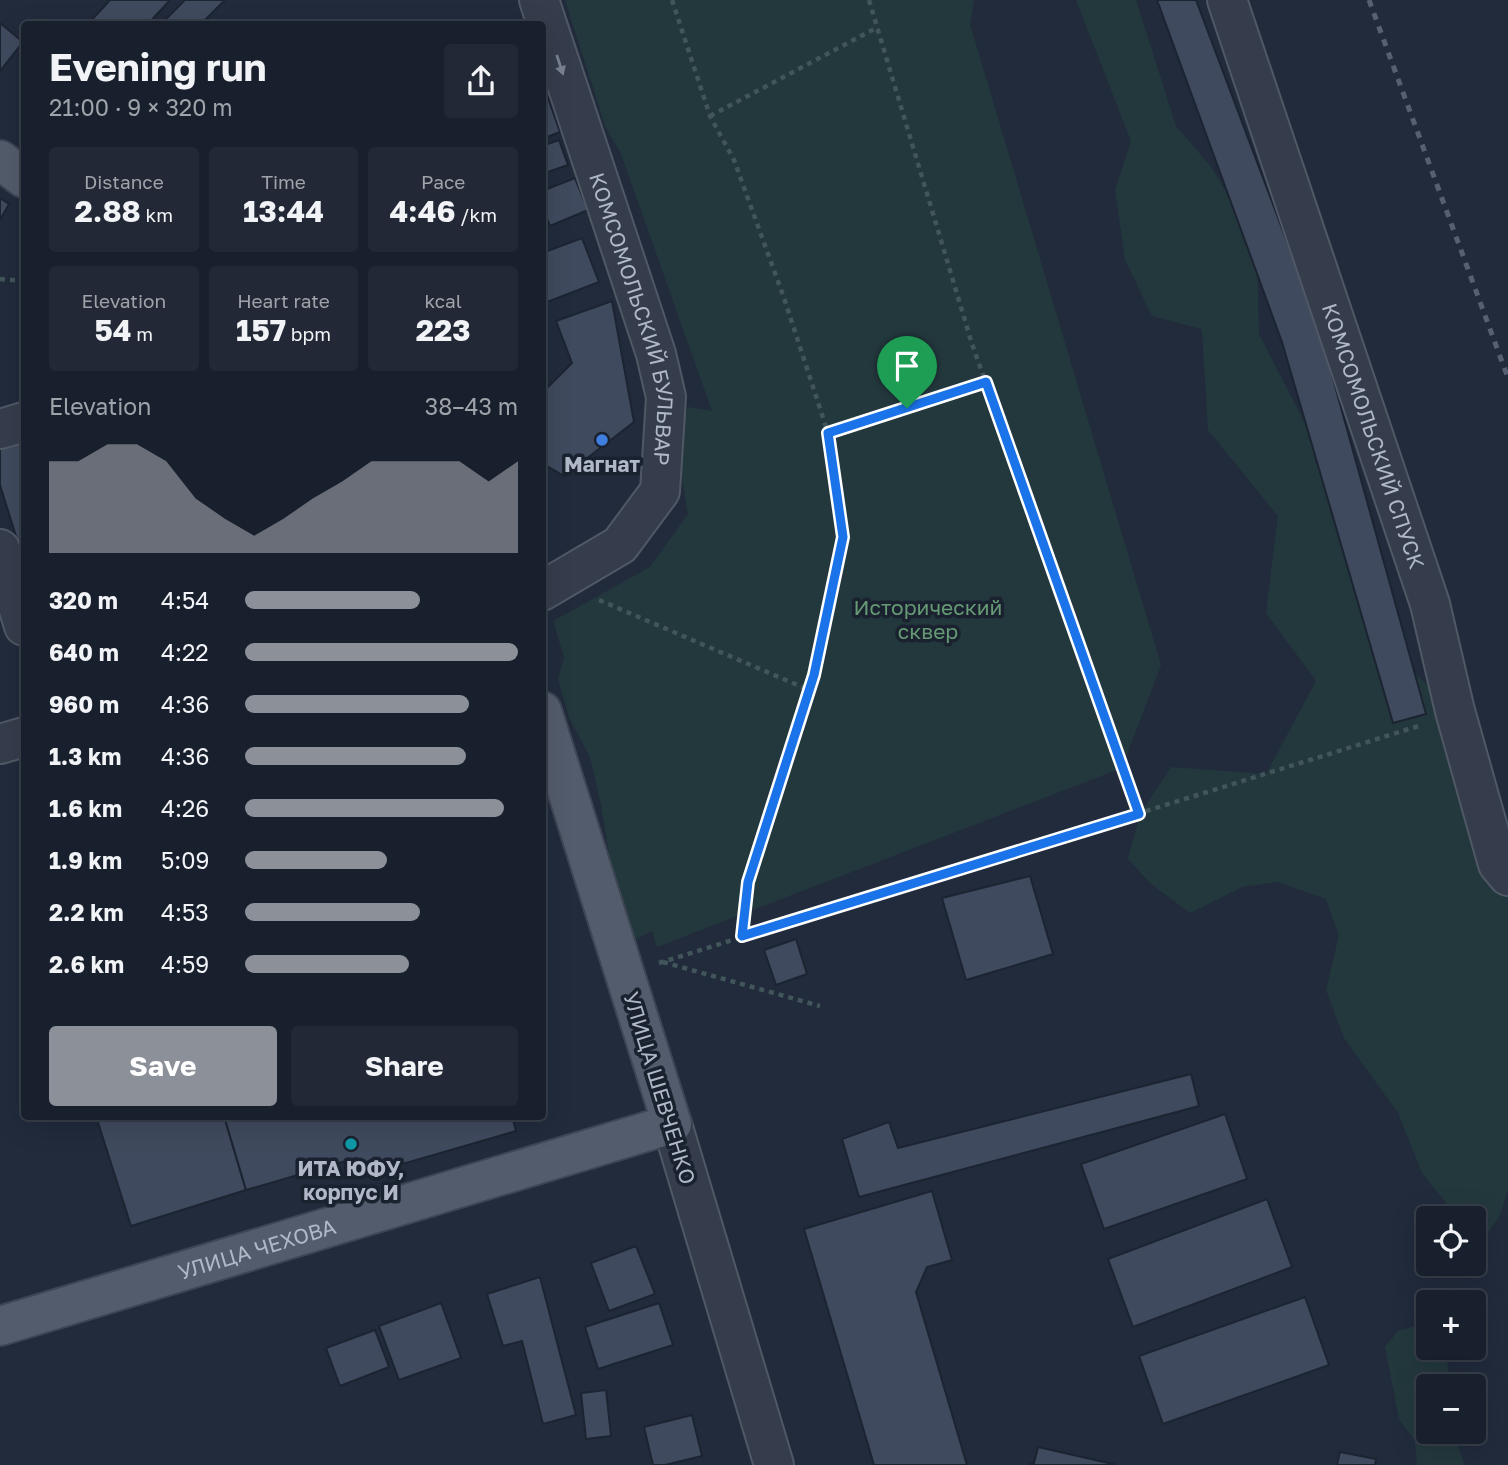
<!DOCTYPE html>
<html lang="en">
<head>
<meta charset="utf-8">
<style>
	:root { --surface:#19202d; --page:#222835; --text:#f1f3f6; --muted:#9fa3aa; --line:#373e49; --accent:#8c9099 }
	body { margin:0; font-family:"Golos Text",sans-serif; background:var(--page); color:var(--text); height:100vh; display:flex; flex-direction:column; font-size:26px; white-space:nowrap }
	* { box-sizing:border-box; margin:0 }
	p { font-size:23px; color:var(--muted) }
	.icon { flex:none; width:38px; height:38px; fill:none; stroke:currentColor; stroke-width:2; stroke-linecap:round; stroke-linejoin:round }
	.map { position:relative; flex:1; overflow:hidden }
	.panel { position:absolute; left:21px; top:21px; width:525px; height:1099px; display:flex; flex-direction:column; background:var(--surface); border-radius:7px; box-shadow:0 7px 28px #0002,0 0 0 2px var(--line) }
	.panel>* { flex:none }
	.fabs { position:absolute; left:1416px; top:1206px; display:grid; gap:14px }
	.fabs a { display:grid; place-items:center; width:70px; height:70px; border-radius:7px; background:var(--surface); box-shadow:0 7px 28px #0002,0 0 0 2px var(--line); font-size:35px }
	.pin { position:absolute; display:grid; place-items:center; width:60px; height:60px; color:#fff; margin:-72px -30px; border-radius:50% 50% 50% 0; rotate:-45deg; box-shadow:0 0 7px #0007 }
	.pin .icon { rotate:45deg }
	.round { display:grid; place-items:center; flex:none; width:74px; height:74px; border-radius:7px; background:var(--page) }
	.headline { display:flex; align-items:center; justify-content:space-between; height:119px; padding:0 28px }
	h1 { font-size:38px; font-weight:700; line-height:52px }
	.metrics { display:grid; grid-template-columns:repeat(3,1fr); gap:10px; height:119px; padding:7px 28px }
	.metrics div { display:grid; align-content:center; border-radius:7px; background:var(--page); text-align:center }
	.metrics b { font-size:30px; font-weight:700 }
	.metrics small { font-size:19px; font-weight:400 }
	.metrics p { font-size:19px }
	.chart { height:196px; padding:14px 28px }
	.chart p { display:flex; justify-content:space-between }
	.chart svg { width:100%; height:126px; margin-top:7px; fill:var(--accent); opacity:.7 }
	.action { display:flex; gap:14px; margin-top:auto; padding:14px 28px }
	.action a { flex:1; height:80px; border-radius:7px; background:var(--accent); color:#fff; font-size:28px; font-weight:700; line-height:80px; text-align:center }
	.action a+a { background:var(--page); color:var(--text) }
	ul { padding:0 28px; list-style:none; font-size:23px }
	li { display:grid; grid-template-columns:112px 84px 1fr; align-items:center; height:52px }
	li i { height:18px; border-radius:9px; background:var(--accent) }
	.map>svg:first-child { display:block }
</style>
</head>
<body>
<div class="map">
<svg width="1508" height="1465" viewBox="0 0 1508 1465">
	<rect width="100%" height="100%" fill="#212b3c"/>
	<g fill="#23383d">
		<polygon points="565,0 974,0 970,24 1161,665 1122,768 657,947 652,931 633,941 614,885 601,805 590,757 569,718 558,679 564,657 553,621 650,567 688,514 676,442 688,407 712,411 621,154 606,128"/>
		<polygon points="1076,0 1136,0 1176,126 1212,168 1257,245 1259,334 1354,519 1406,665 1455,711 1508,876 1508,1190 1500,1215 1482,1242 1474,1234 1474,1218 1458,1218 1422,1173 1398,1113 1344,1038 1326,990 1339,935 1326,899 1277,882 1242,887 1190,913 1151,884 1128,859 1140,814 1171,767 1266,774 1316,681 1266,613 1278,516 1208,430 1202,329 1152,316 1125,260 1115,190 1131,141"/>
		<polygon points="1422,1324 1428,1333 1428,1348 1438,1348 1447,1359 1450,1386 1428,1386 1428,1432 1456,1432 1458,1446 1465,1465 1417,1465 1415,1441 1399,1419 1385,1347 1398,1331"/>
	</g>
	<g fill="#404a5e" stroke="#1c2432" stroke-width="2">
		<polygon points="110,0 170,0 148,24 88,24"/>
		<polygon points="185,0 225,0 201,24 161,24"/>
		<polygon points="1157,0 1196,0 1317,321 1426,714 1393,723 1282,342"/>
		<polygon points="0,23 23,42 0,71"/>
		<polygon points="548,98 560,132 542,139 542,100"/>
		<polygon points="559,140 568,165 542,174 542,146"/>
		<polygon points="575,178 588,210 550,226 542,207 542,191"/>
		<polygon points="0,198 9,204 0,220"/>
		<polygon points="582,238 599,282 542,304 542,253"/>
		<polygon points="612,301 634,422 564,476 542,463 542,393 572,363 556,321"/>
		<polygon points="24,436 24,562 0,485 0,444"/>
		<polygon points="1030,876 1053,954 966,980 942,898"/>
		<polygon points="796,939 807,974 776,985 764,950"/>
		<polygon points="1191,1074 1199,1106 859,1197 842,1139 889,1122 898,1148"/>
		<polygon points="1225,1114 1247,1179 1104,1229 1081,1164"/>
		<polygon points="96,1116 224,1116 246,1190 131,1226"/>
		<polygon points="224,1116 512,1116 516,1131 361,1176 356,1158 246,1190"/>
		<polygon points="932,1191 952,1260 927,1267 916,1292 967,1465 874,1465 804,1229"/>
		<polygon points="1267,1199 1292,1267 1133,1327 1108,1259"/>
		<polygon points="636,1246 655,1294 609,1311 591,1263"/>
		<polygon points="540,1277 576,1415 543,1424 522,1341 503,1346 487,1294"/>
		<polygon points="1305,1297 1329,1365 1163,1424 1139,1356"/>
		<polygon points="441,1303 461,1358 399,1380 379,1326"/>
		<polygon points="659,1303 673,1345 598,1369 585,1327"/>
		<polygon points="375,1330 389,1367 340,1386 326,1348"/>
		<polygon points="606,1390 611,1436 586,1439 581,1393"/>
		<polygon points="692,1415 702,1456 665,1465 653,1465 644,1427"/>
		<polygon points="1038,1447 1117,1465 1028,1465 1034,1463"/>
		<polygon points="1340,1452 1376,1459 1375,1465 1337,1465"/>
	</g>
	<g fill="none" stroke-linecap="round" stroke-linejoin="round">
		<defs>
			<g id="minor">
				<path id="s1" d="M539 0 656 354 666 397 660 491 620 545 542 591"/>
				<path id="s2" d="M1227 0 1430 604 1455 711 1498 864 1508 876"/>
				<polyline points="0,429 24,422"/>
				<polyline points="0,549 24,626"/>
				<polyline points="0,744 24,737"/>
				<polyline points="672,1124 774,1465"/>
			</g>
			<g id="major">
				<polyline points="0,160 24,178"/>
				<path id="s3" d="M0 1326 672 1124 542 711"/>
			</g>
		</defs>
		<use href="#minor" stroke="#505866" stroke-width="42"/>
		<use href="#major" stroke="#3e4655" stroke-width="42"/>
		<g stroke="#41555a" stroke-width="4.5" stroke-dasharray="5 5" stroke-linecap="butt">
			<polyline points="672,0 710,116 734,160 784,298 828,433 843,537 814,675 748,882 742,936"/>
			<polyline points="869,0 972,344 1140,814"/>
			<polyline points="710,116 878,27"/>
			<polyline points="0,279 24,281"/>
			<polyline points="828,433 986,382"/>
			<polyline points="599,600 809,690"/>
			<polyline points="663,962 820,1006"/>
			<polyline points="659,963 1422,725"/>
		</g>
		<use href="#minor" stroke="#353d4c" stroke-width="38"/>
		<use href="#major" stroke="#535c6c" stroke-width="38"/>
		<polyline stroke="#576073" stroke-width="5" stroke-dasharray="7 7" stroke-linecap="butt" points="1369,0 1508,378"/>
	</g>
	<defs><path id="oneway-solid" d="M-6-.8H1V-3.2L6.5 0L1 3.2V.8H-6Z" transform="scale(1.75)"/></defs>
	<use fill="#798190" href="#oneway-solid" transform="translate(560 65) rotate(72)"/>
	<g fill="none" stroke-linecap="round" stroke-linejoin="round">
		<defs>
			<polygon id="route" points="986,382 1139,814 742,936 748,882 814,675 843,537 828,433"/>
		</defs>
		<use href="#route" stroke="#fff" stroke-width="14"/>
		<use href="#route" stroke="#1a73e8" stroke-width="9"/>
	</g>
	<circle fill="#3f7fe0" stroke="#1a2230" stroke-width="2.5" cx="602" cy="440" r="7"/>
	<circle fill="#0f9aa8" stroke="#1a2230" stroke-width="2.5" cx="351" cy="1144" r="7"/>
	<g text-anchor="middle" dominant-baseline="central" stroke-width="7" stroke-linejoin="round" paint-order="stroke">
		<g font-size="21" fill="#b0b8c8" stroke="#1a2230">
			<text stroke="none"><textPath href="#s1" startOffset="334">КОМСОМОЛЬСКИЙ БУЛЬВАР</textPath></text>
			<text stroke="none"><textPath href="#s2" startOffset="460">КОМСОМОЛЬСКИЙ СПУСК</textPath></text>
			<text transform="translate(660 1088) rotate(73)">УЛИЦА ШЕВЧЕНКО</text>
			<text stroke="none"><textPath href="#s3" startOffset="268">УЛИЦА ЧЕХОВА</textPath></text>
		</g>
		<g font-size="21" font-weight="bold" fill="#b0b8c8" stroke="#1a2230">
			<text x="602" y="464">Магнат</text>
			<text x="351" y="1168">ИТА ЮФУ,<tspan x="351" dy="24">корпус И</tspan></text>
		</g>
		<g font-size="21" fill="#669a75" stroke="#1a2230">
			<text x="928" y="607">Исторический<tspan x="928" dy="24">сквер</tspan></text>
		</g>
	</g>
</svg>
<div class="fabs">
<a><svg class="icon" aria-label="locate" viewBox="0 0 24 24"><circle cx="12" cy="12" r="6"/><path d="M12 2v4M12 18v4M2 12h4M18 12h4"/></svg></a>
<a>+</a>
<a>−</a>
</div>
<div class="pin" style="left:907px;top:408px;background:#1e9e55"><svg class="icon" aria-label="arrive" viewBox="0 0 24 24"><path d="M6 21V4h12l-3 4 3 4H6"/></svg></div>
<section class="panel">
<div class="headline"><div><h1>Evening run</h1><p>21:00 · 9 × 320 m</p></div><a class="round"><svg class="icon" aria-label="share" viewBox="0 0 24 24"><path d="M12 15V3M7 8l5-5 5 5M5 13v7h14v-7"/></svg></a></div>
<div class="metrics">
<div><p>Distance</p><b>2.88<small> km</small></b></div>
<div><p>Time</p><b>13:44</b></div>
<div><p>Pace</p><b>4:46<small> /km</small></b></div>
</div>
<div class="metrics">
<div><p>Elevation</p><b>54<small> m</small></b></div>
<div><p>Heart rate</p><b>157<small> bpm</small></b></div>
<div><p>kcal</p><b>223</b></div>
</div>
<div class="chart"><p><span>Elevation</span>38–43 m</p>
<svg viewBox="0 0 160 44" preserveAspectRatio="none"><path d="M0 44V12L10 12L20 6L30 6L40 12L50 25L60 32L70 38L80 32L90 25L100 19L110 12L120 12L130 12L140 12L150 19L160 12V44z"/></svg>
</div>
<ul>
<li><b>320 m</b>4:54<i style="width:64%"></i></li>
<li><b>640 m</b>4:22<i style="width:100%"></i></li>
<li><b>960 m</b>4:36<i style="width:82%"></i></li>
<li><b>1.3 km</b>4:36<i style="width:81%"></i></li>
<li><b>1.6 km</b>4:26<i style="width:95%"></i></li>
<li><b>1.9 km</b>5:09<i style="width:52%"></i></li>
<li><b>2.2 km</b>4:53<i style="width:64%"></i></li>
<li><b>2.6 km</b>4:59<i style="width:60%"></i></li>
</ul>
<div class="action"><a>Save</a><a>Share</a></div>
</section>
</div>
</body>
</html>
